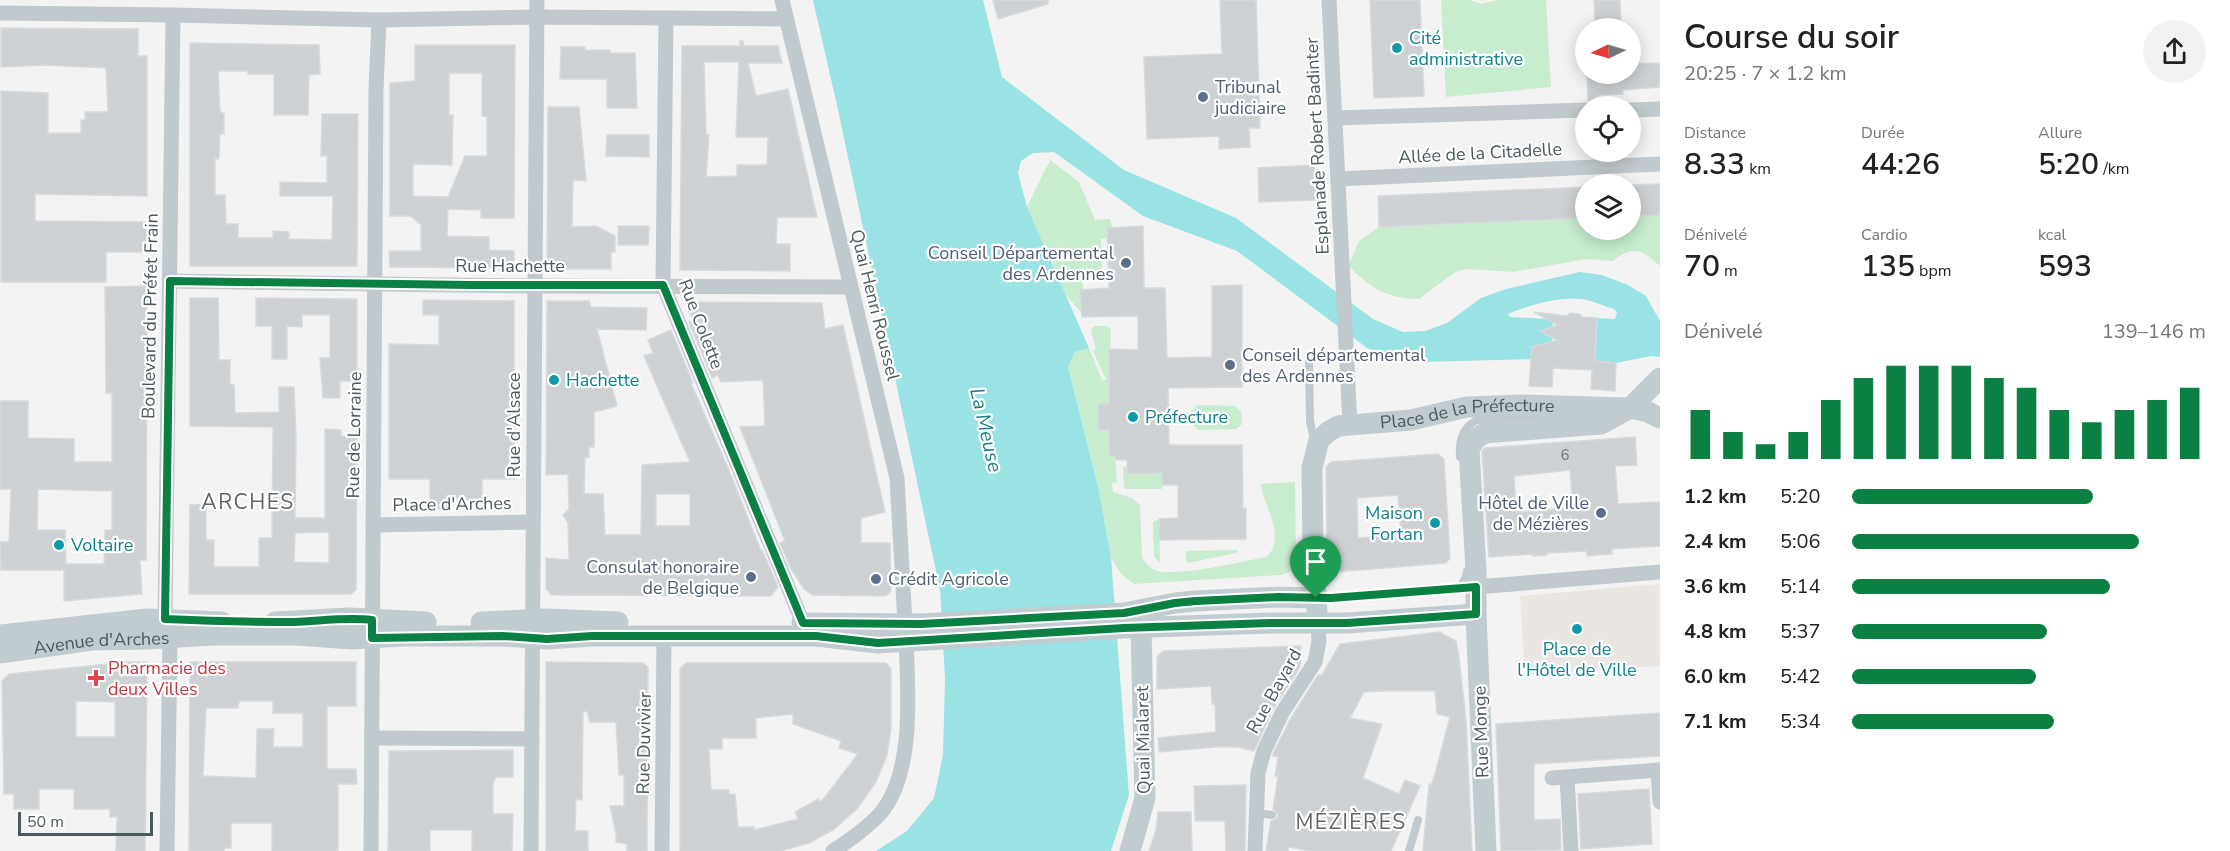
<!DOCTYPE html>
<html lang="fr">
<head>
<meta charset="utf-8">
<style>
	:root { --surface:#fff; --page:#f2f2f2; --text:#222; --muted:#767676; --accent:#0b8043 }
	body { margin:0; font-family:"Nunito Sans",sans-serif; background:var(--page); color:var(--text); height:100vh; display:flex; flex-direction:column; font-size:22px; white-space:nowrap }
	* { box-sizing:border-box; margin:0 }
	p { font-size:20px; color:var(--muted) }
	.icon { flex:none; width:33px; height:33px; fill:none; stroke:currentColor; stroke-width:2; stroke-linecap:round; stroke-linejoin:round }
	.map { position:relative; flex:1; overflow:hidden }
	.sheet { display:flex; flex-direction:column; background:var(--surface); width:570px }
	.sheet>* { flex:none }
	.needle { width:39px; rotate:265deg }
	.buttons { position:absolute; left:1575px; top:18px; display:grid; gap:12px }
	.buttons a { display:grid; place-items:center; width:66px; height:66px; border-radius:50%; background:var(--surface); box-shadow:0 3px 15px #0003; font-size:30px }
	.scale { position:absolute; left:18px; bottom:15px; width:135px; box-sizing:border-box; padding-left:6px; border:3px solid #4c595e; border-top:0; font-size:16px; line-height:21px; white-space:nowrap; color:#4c595e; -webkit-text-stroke:4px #fff; paint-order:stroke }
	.pin { position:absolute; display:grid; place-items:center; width:51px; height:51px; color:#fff; margin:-62px -26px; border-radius:50% 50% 50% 0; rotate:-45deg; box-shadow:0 0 6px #0007 }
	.pin .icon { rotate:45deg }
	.round { display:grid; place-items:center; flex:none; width:63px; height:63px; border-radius:32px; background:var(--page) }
	.summary { display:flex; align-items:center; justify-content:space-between; height:102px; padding:0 24px }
	h1 { font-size:33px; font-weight:600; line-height:45px }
	.metrics { display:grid; grid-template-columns:repeat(3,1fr); gap:9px; height:102px; padding:6px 24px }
	.metrics div { display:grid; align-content:center }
	.metrics b { font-size:30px; font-weight:600 }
	.metrics small { font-size:16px; font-weight:400 }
	.metrics p { font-size:16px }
	.chart { height:168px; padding:12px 24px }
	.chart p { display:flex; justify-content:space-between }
	.chart svg { width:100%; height:108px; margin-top:6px; stroke:var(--accent); stroke-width:6 }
	ul { padding:0 24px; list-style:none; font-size:20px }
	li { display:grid; grid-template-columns:96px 72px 1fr; align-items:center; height:45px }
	li i { height:15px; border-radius:8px; background:var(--accent) }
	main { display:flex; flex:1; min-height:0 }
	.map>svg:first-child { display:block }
</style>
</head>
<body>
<main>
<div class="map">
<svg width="1660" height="851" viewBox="0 0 1660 851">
	<rect width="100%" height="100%" fill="#f4f3f3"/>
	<polygon fill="#eae6e1" points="1660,584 1660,666 1525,675 1520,596"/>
	<g fill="#c7ecce">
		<polygon points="1441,0 1470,0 1481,4 1497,0 1546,0 1551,87 1446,97"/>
		<polygon points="1050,160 1079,182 1095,220 1109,219 1113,227 1107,228 1107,238 1101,239 1102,280 1083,282 1083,290 1080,290 1082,313 1065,294 1027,207"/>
		<path d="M1660 215V266C1642 249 1633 245 1613 261L1587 259 1513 272 1466 269 1455 272 1419 299C1382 297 1375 290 1348 266L1359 241 1379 227 1585 218 1586 230H1630L1631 216Z"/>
		<path d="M1094 326H1107L1111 329 1109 403 1099 430H1109V455L1115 456 1117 482 1112 483 1113 492 1132 498 1140 505 1142 557C1145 563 1149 567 1155 570 1174 578 1244 561 1267 557 1287 535 1263 506 1261 484L1295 482 1296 559C1294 569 1289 574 1280 575L1134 584 1122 575 1111 558 1099 491 1068 367 1075 352 1089 348 1102 380H1106L1093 351 1096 349 1091 330Z"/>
		<polygon points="1197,405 1235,406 1241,411 1242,424 1236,429 1198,430 1191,423 1191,412"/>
		<polygon points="1123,467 1127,467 1128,474 1162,473 1162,489 1126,489 1124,487"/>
		<polygon points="1159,519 1160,563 1154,557 1153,522"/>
		<polygon points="1238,550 1236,553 1188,563 1186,561 1186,551"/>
	</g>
	<path fill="#99e3e4" d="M813 0H983L1002 77 1124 170 1236 218 1373 319 1403 332 1425 331 1447 323 1481 298 1506 289 1580 272 1602 275 1628 285 1646 296 1660 321V357L1651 356 1616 363 1595 361 1597 318 1615 319 1617 312 1614 309C1604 306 1593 301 1582 299 1560 296 1529 305 1508 314L1510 317 1553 319 1552 344 1539 359 1421 362 1392 358 1367 348 1237 251 1143 216 1054 152 1033 153 1021 161 1018 173 1027 207 1089 348 1075 352 1068 367 1099 491 1111 558 1129 795 1111 851H876L907 831 934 798 943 755 945 679 940 590 838 110Z"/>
	<g fill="#cdd1d4" stroke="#d7dadd" stroke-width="1.5" fill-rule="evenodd">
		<polygon points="993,0 1048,0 1048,4 998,19"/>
		<polygon points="1220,0 1256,0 1260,128 1249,128 1250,147 1219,149 1219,136 1147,139 1144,57 1222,54"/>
		<polygon points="1370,0 1420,0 1424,96 1374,98"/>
		<polygon points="1594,0 1620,0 1621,28 1595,28"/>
		<polygon points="1,28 138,29 138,56 147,56 147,196 35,194 35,221 147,222 147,252 106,252 106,282 1,282 1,91 48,93 48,133 81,133 81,120 85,120 85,112 108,112 106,68 46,65 1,67"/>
		<path d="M740 41H743L744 46H778L782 63H748L756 96 788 89 817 217H777L776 244H790V271L680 270 682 46H740ZM704 62H739L736 137H768L767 165H737V176L706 177 709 135H706Z"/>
		<polygon points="190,43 319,45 320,74 309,75 308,115 274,115 274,74 248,74 248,71 218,71 220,111 224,114 224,134 220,134 219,156 218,159 215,158 215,195 225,195 226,224 238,224 238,238 273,238 273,231 289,232 289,239 332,240 333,196 280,196 280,182 327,183 327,156 321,156 322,114 358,114 357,266 190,266"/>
		<path d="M415 45H515L514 218H481V210L448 209 447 236 489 237V250L514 251V268L390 267 389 251H421V225L411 216H390V83L415 81ZM449 73H482V116L487 117V156H465L448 197 413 196V164L452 165 453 115H449Z"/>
		<polygon points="561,47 585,47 585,50 610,50 610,53 635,53 637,108 607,108 607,79 560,79"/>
		<polygon points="1660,63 1660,87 1623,90 1623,94 1600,95 1588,101 1587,74 1630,74 1630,64"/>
		<polygon points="548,107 579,107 586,181 573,180 572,227 596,226 615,236 615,252 611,252 611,269 547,269"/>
		<polygon points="607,135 649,135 649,157 606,156"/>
		<polygon points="1314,165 1316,200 1259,202 1258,168"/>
		<polygon points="1660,184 1660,215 1630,216 1630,185"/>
		<polygon points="1586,187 1586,218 1379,227 1378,196"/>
		<polygon points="618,226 649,226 648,245 618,245"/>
		<polygon points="1143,226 1144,288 1165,288 1167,358 1212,357 1212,286 1242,285 1242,387 1168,388 1169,445 1242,445 1243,508 1246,508 1246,539 1160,540 1159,519 1178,518 1178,485 1162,485 1162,473 1127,474 1127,460 1116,460 1115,456 1109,456 1109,430 1098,430 1098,404 1109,403 1109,349 1138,350 1138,316 1082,317 1080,290 1109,288 1107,228"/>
		<path d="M147 286 146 560H140L142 594 64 601V570H1L0 542H9L11 489H0V401H28V438L74 439V462H112V393H106L105 287ZM38 489 112 491V530H105L104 564H66L65 530H37Z"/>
		<path d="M190 298H218L219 360H230V384L234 385 235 413 279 412V387H294L296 437 295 518H325V429L341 430V436H357L356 590 351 594H189L190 505 206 504V540H214V567H259V538H272L273 427 190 426ZM329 532V563L294 562 295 533Z"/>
		<polygon points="256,298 357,299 357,381 340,381 340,398 323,398 320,358 330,358 330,315 302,315 302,327 287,326 287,359 272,359 272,326 256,326"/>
		<polygon points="423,300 514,301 514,479 482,479 482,502 447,499 447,509 430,509 430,479 389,479 389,344 439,345 439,315 423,315"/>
		<path d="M547 301H589L591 307 647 308 646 330 597 329 617 406 594 412V447H589V457H585L584 494H603L605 535H641L642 465 690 462 644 356 653 353 648 340 671 330 693 383H691L731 475 761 551 762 550 778 587 771 596 552 595 546 589V558L569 560 568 523 563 515 569 509 568 474 546 475ZM656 494H690V526H656Z"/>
		<polygon points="685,302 822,303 825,329 843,325 885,512 861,518 861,543 890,543 891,591 886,596 813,595 804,589 791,569 780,543 785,541 740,427 765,426 763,380 721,382 718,375 712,378 689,322 693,321"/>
		<polygon points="1534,312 1567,316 1570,313 1580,314 1582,317 1597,318 1595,361 1616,363 1615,391 1591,389 1592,370 1553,368 1552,387 1529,386 1532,347 1557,340 1540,331 1558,325"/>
		<path d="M1635 437 1637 465 1615 466 1618 504 1660 502V546L1612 549V554L1597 555 1587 556V551L1547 553V555L1533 556V554L1489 557 1482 452 1484 448ZM1570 470 1573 508 1516 512 1514 476Z"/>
		<path d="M1438 454 1444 459 1450 558 1446 563 1336 572 1327 563 1326 467 1331 462ZM1398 495 1401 535 1358 538 1357 498Z"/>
		<path d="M1439 632 1456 641 1459 657 1466 720 1472 851H1423L1429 784 1431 785 1435 774 1450 717 1437 714 1435 691H1384L1364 692 1350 718 1382 724 1363 778 1399 794 1405 780 1420 786 1391 851H1309L1289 847 1288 851H1266L1271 821 1276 819 1278 815 1273 809 1278 776H1275L1278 757 1273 756V754L1291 718 1318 675H1322L1340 644ZM1307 815 1326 819 1329 823 1328 827 1322 830 1305 826 1302 819Z"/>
		<polygon points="1301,646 1300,667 1273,709 1254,751 1238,747 1216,747 1159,752 1158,738 1216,732 1215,704 1212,704 1211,686 1157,689 1157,657 1163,651"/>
		<path d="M128 662H147L145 851H116L117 817H110V809H74V789H39V809H14V794H4L2 681 9 674ZM76 701 115 702V737H76Z"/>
		<path d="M190 662H356V706H327V769H356L357 784H338V851H272V823H231V848H224V851H189ZM239 701H273V713H303V747H273L274 729H257L256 778 203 776 206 708H238Z"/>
		<polygon points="546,662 643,663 648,667 647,851 627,851 627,844 616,842 616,833 610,806 624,806 624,775 619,775 616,722 590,722 587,711 583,712 582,800 576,799 575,831 588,831 588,851 546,851"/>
		<path d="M686 663H886L891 669V728L887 755 876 782 857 809 833 830 809 843 781 851H680V669ZM793 714V724L841 741 839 748 858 754 821 802 818 799 795 812 798 819 754 830V827H738L735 794H729V790H711L709 749H722V738H756V718Z"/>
		<polygon points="1660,713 1660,756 1534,764 1534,820 1560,819 1561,850 1501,851 1496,724"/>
		<polygon points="513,750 513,777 496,777 493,783 493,814 513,814 512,851 472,851 472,830 430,830 430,851 388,851 389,751"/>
		<polygon points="1246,785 1245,851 1226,851 1225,821 1195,821 1194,786"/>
		<polygon points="1649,789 1652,844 1581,849 1578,794"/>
		<polygon points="1158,812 1191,812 1192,851 1149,851 1156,830"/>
	</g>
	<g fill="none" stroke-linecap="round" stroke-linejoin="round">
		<g stroke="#c0c9cd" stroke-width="8">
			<polyline points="1309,361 1310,421 1314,441"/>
			<path d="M1460 457C1459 441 1462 428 1477 420L1565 417"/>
			<polyline points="1458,590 1466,577 1467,571"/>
			<polyline points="1316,598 1463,589"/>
			<polyline points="1257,813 1272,815"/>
			<polyline points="1308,821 1323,824"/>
			<polyline points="1409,851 1418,820"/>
		</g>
		<g stroke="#c0c9cd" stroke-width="15">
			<polyline points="782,0 897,478 905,623"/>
			<polyline points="1329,0 1350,425"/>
			<polyline points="0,13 173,15 379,20 537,17 786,19"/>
			<polyline points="666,18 663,285 803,623"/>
			<polyline points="1630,110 1660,109"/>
			<polyline points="1335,118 1586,110"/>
			<polyline points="1338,179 1660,164"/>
			<polyline points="170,281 535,286 851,287"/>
			<polyline points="373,525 533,522"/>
			<polyline points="1476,587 1660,572"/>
			<polyline points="165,619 173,15"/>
			<polyline points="372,738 532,739"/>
			<polyline points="1658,770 1660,802"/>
			<polyline points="1567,777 1571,851"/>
			<polyline points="1552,778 1660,770"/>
			<polyline points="167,851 170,638"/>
			<polyline points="371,851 376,89 379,20"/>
			<polyline points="531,851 537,0"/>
			<polyline points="662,851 664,636"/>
			<path d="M833 851C850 840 866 829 880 814 915 773 908 691 906 640"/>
			<polyline points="1255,851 1258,773 1264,751 1282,713 1315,662 1319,641 1318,622"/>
		</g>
		<g stroke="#c1ccd1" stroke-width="21">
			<path id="s1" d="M1317 611 1313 554 1312 468 1319 440 1328 432 1338 426 1411 420 1467 407 1520 405 1630 408 1648 412 1660 418"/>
			<polyline points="275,622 349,618 426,622"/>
			<polyline points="481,622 547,619 618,622"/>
			<polyline points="802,623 921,624 1124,613 1175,603 1196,601 1278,597 1316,598"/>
			<polyline points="0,635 147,619 222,622"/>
			<path id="s2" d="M0 653 92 640 147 639 213 635H296L352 639 403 636H503L547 639 592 636H816L878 643 1124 628 1270 623H1347L1476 614"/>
			<polyline points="1130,851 1145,798 1141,627"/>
			<polyline points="1486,851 1476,614 1476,569 1469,450 1475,439 1485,433 1601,424 1630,408 1660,378"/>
		</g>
	</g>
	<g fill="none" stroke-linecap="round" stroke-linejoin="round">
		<defs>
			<path id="route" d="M170 281 471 285H663L803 623 921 624 1124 613 1175 603 1196 601 1278 597 1331 598 1476 587V614L1347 623H1270L1124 628 878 643 816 636H592L547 639 503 636 372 638V620C346 617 321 621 294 622 251 622 208 621 165 619Z"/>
		</defs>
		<use href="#route" stroke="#fff" stroke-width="12"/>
		<use href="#route" stroke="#0b8043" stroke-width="8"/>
	</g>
	<g fill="#0f9aa8" stroke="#fff" stroke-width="2">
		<circle cx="1397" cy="48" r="6"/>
		<circle cx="554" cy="380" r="6"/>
		<circle cx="1133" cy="417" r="6"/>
		<circle cx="1435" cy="523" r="6"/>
		<circle cx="59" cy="545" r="6"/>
		<circle cx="1577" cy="629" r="6"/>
	</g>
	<g fill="#5c6f8a" stroke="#fff" stroke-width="2">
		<circle cx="1203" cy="97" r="6"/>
		<circle cx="1126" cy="263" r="6"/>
		<circle cx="1230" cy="365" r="6"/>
		<circle cx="1601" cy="513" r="6"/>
		<circle cx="751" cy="577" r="6"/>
		<circle cx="876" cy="579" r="6"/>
	</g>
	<path fill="#e0444e" stroke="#fff" stroke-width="2" d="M93 669h6v6h6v6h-6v6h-6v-6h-6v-6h6z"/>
	<g text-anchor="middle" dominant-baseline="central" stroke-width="4.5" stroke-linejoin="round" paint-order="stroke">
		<g font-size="15" fill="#6c777c">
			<text x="1565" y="455">6</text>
		</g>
		<g font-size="18" fill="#0d838f" stroke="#fff" text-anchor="start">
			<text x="1409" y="38">Cité<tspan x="1409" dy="21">administrative</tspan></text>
			<text x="566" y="380">Hachette</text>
			<text x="1145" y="417">Préfecture</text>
			<text x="1423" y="513" text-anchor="end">Maison<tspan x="1423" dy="21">Fortan</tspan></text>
			<text x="71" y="545">Voltaire</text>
			<text x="1577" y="649" text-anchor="middle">Place de<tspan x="1577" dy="21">l'Hôtel de Ville</tspan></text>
		</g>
		<g font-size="18" fill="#4e5e75" stroke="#fff" text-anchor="start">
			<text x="1215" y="87">Tribunal<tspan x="1215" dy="21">judiciaire</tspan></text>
			<text x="1114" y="253" text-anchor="end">Conseil Départemental<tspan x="1114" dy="21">des Ardennes</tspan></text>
			<text x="1242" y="355">Conseil départemental<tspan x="1242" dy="21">des Ardennes</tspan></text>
			<text x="1589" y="503" text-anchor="end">Hôtel de Ville<tspan x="1589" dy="21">de Mézières</tspan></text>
			<text x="739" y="567" text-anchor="end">Consulat honoraire<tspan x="739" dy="21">de Belgique</tspan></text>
			<text x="888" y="579">Crédit Agricole</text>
		</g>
		<g font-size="18" fill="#4c595e" stroke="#fff">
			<text transform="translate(1317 146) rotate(-93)">Esplanade Robert Badinter</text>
			<text transform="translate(1480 153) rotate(-3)">Allée de la Citadelle</text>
			<text x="510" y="266">Rue Hachette</text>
			<text transform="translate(875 305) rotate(76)">Quai Henri Roussel</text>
			<text transform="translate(150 316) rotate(-89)">Boulevard du Préfet Frain</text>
			<text transform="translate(701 324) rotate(69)">Rue Colette</text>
			<text stroke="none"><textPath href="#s1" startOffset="326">Place de la Préfecture</textPath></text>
			<text transform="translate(514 425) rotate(-90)">Rue d'Alsace</text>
			<text transform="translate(354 435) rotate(-89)">Rue de Lorraine</text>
			<text transform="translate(452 504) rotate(-1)">Place d'Arches</text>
			<text stroke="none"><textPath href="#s2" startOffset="102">Avenue d'Arches</textPath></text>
			<text transform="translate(1274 691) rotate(-61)">Rue Bayard</text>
			<text transform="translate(1481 732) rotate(-92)">Rue Monge</text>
			<text transform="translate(1143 740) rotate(-91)">Quai Mialaret</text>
			<text transform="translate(644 743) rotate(-89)">Rue Duvivier</text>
		</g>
		<g font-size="18" fill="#be3a42" stroke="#fff" text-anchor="start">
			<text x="108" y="668">Pharmacie des<tspan x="108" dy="21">deux Villes</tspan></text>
		</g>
		<g font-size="20" font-style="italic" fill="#1a8284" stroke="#fff">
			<text transform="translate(986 430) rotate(77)">La Meuse</text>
		</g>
		<g font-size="21" letter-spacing="1.5" fill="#606467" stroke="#fff">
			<text x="248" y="502">ARCHES</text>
			<text x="1351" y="822">MÉZIÈRES</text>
		</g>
	</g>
</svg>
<div class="buttons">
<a><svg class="needle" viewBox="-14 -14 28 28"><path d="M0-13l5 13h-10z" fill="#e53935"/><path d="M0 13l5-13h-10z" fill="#767676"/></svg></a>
<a><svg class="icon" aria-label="locate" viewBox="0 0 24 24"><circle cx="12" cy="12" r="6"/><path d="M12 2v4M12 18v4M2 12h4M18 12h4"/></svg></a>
<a><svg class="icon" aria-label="layers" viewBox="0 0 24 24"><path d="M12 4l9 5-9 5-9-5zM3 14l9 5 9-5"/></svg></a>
</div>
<div class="scale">50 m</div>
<div class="pin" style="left:1316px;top:598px;background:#1e9e55"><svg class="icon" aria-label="arrive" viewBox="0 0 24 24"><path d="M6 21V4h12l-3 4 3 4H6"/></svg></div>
</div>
<section class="sheet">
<div class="summary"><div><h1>Course du soir</h1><p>20:25 · 7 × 1.2 km</p></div><a class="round"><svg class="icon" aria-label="share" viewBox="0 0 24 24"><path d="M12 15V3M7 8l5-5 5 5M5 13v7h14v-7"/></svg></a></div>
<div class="metrics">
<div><p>Distance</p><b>8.33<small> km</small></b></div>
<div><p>Durée</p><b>44:26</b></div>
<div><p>Allure</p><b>5:20<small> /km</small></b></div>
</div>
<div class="metrics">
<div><p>Dénivelé</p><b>70<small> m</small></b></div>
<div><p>Cardio</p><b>135<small> bpm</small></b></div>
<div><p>kcal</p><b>593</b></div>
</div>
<div class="chart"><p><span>Dénivelé</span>139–146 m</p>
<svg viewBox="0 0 160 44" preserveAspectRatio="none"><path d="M5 44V24M15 44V33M25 44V38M35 44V33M45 44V20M55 44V11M65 44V6M75 44V6M85 44V6M95 44V11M105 44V15M115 44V24M125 44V29M135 44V24M145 44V20M155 44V15"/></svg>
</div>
<ul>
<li><b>1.2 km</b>5:20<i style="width:68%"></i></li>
<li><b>2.4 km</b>5:06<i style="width:81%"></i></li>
<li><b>3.6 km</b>5:14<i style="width:73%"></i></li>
<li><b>4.8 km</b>5:37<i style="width:55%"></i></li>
<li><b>6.0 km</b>5:42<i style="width:52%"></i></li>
<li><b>7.1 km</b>5:34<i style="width:57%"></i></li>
</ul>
</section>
</main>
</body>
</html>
